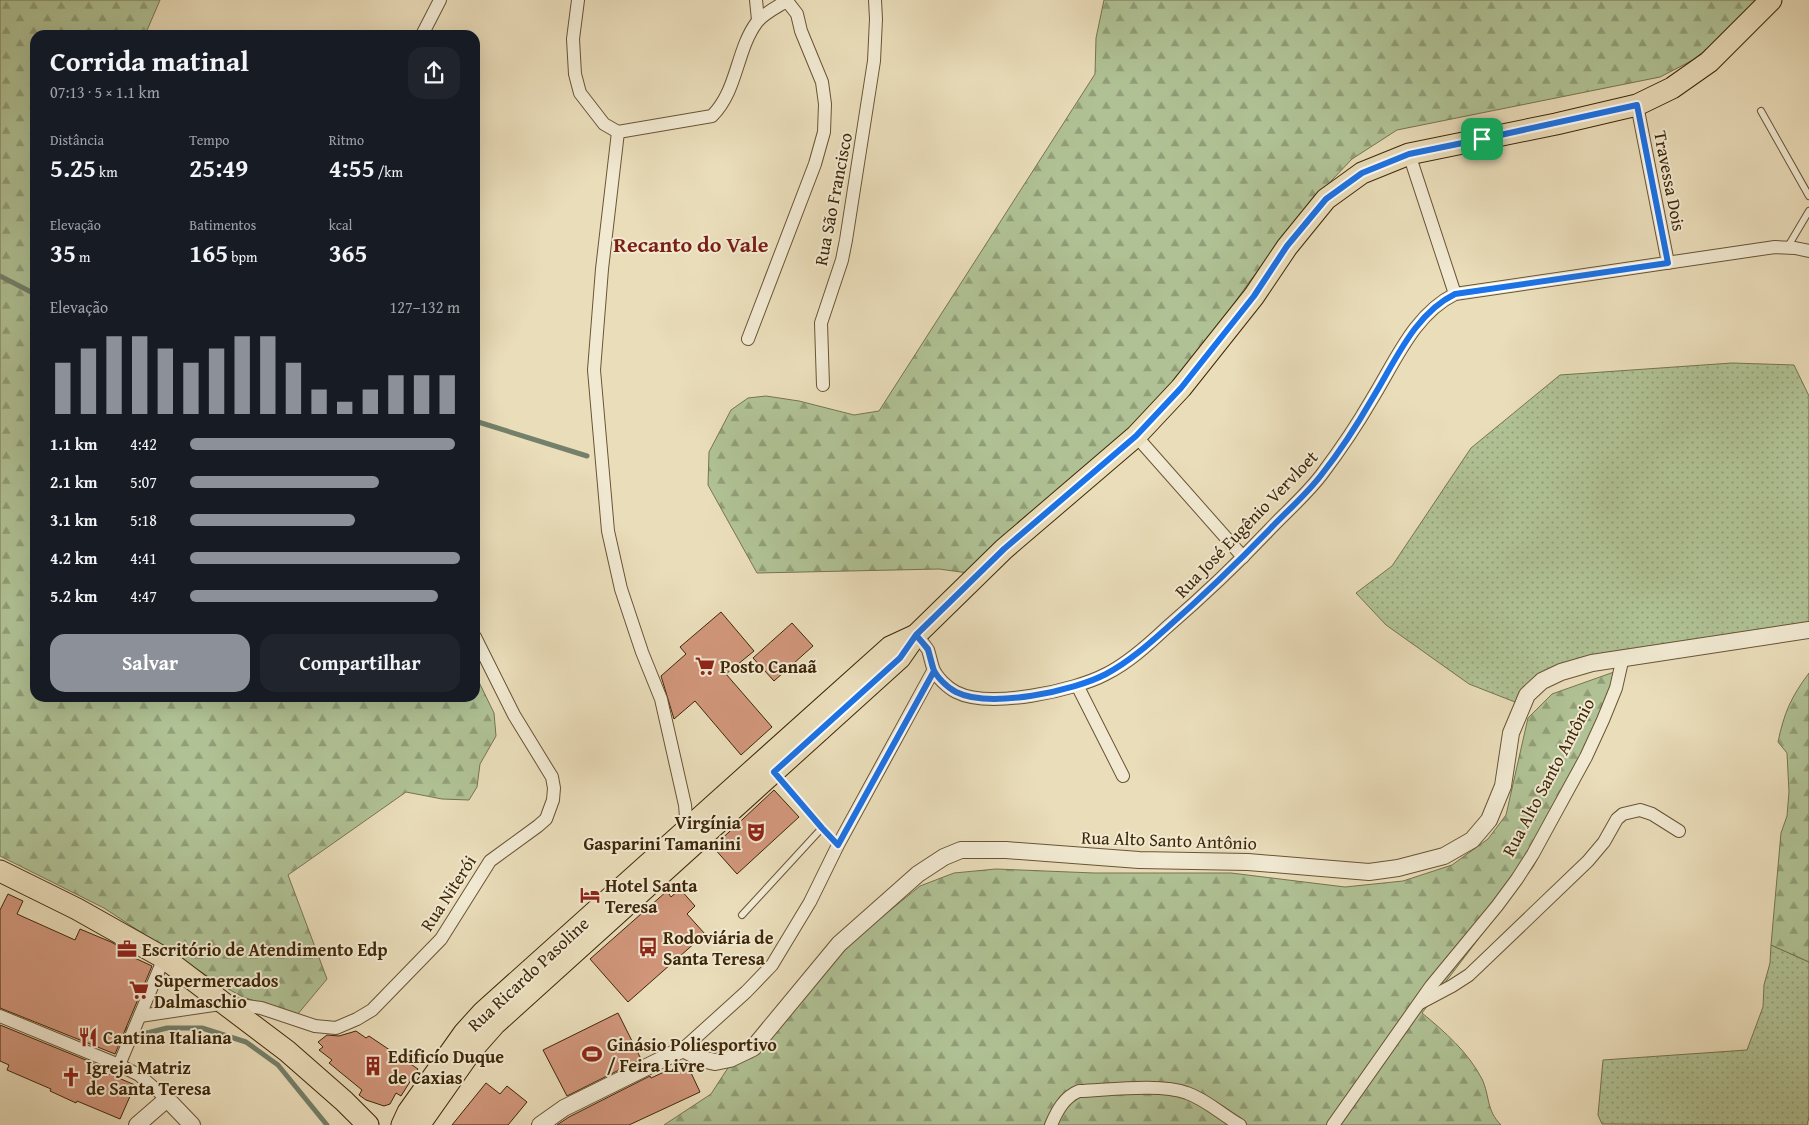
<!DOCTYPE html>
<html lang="pt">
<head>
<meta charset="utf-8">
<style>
	:root { --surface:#171b24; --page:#20242c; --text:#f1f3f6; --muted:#9ea1a6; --accent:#8c9099 }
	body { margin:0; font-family:"Gentium Book Plus",serif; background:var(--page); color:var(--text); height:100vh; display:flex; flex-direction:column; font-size:19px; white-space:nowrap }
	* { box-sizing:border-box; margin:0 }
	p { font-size:16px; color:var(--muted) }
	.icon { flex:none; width:28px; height:28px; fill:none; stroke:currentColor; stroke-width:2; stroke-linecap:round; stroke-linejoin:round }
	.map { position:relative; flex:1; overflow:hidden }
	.details { position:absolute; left:30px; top:30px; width:450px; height:672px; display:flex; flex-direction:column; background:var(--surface); border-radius:15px; box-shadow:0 5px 20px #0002 }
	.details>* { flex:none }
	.pin { position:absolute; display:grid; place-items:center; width:42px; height:42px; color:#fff; margin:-21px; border-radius:10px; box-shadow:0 2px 8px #0006 }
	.round { display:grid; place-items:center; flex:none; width:52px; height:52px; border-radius:15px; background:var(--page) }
	.overview { display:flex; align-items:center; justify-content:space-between; height:85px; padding:0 20px }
	h1 { font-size:28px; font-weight:700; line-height:38px }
	.figures { display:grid; grid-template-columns:repeat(3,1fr); gap:8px; height:85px; padding:5px 20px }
	.figures div { display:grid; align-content:center }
	.figures b { font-size:25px; font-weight:700 }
	.figures small { font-size:14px; font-weight:400 }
	.figures p { font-size:14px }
	.chart { height:140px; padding:10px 20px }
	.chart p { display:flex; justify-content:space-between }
	.chart svg { width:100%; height:90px; margin-top:5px; stroke:var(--accent); stroke-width:6 }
	.primary-button { display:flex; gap:10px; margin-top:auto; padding:10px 20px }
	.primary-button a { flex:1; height:58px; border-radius:15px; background:var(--accent); color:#fff; font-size:20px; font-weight:700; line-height:58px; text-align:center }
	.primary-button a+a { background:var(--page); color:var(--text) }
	ul { padding:0 20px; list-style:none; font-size:16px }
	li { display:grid; grid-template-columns:80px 60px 1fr; align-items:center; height:38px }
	li i { height:12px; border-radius:6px; background:var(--accent) }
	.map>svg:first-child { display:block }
</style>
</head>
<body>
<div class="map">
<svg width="1809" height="1125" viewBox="0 0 1809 1125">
	<defs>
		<pattern id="grass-dots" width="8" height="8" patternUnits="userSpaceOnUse" patternTransform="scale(1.25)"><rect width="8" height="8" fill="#b0c295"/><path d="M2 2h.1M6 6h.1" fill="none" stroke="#919e78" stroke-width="1.8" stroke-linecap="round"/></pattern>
		<pattern id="forest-firs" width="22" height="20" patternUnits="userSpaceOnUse" patternTransform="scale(1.25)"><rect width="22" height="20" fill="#b0c295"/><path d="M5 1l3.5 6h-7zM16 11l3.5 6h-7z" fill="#919e78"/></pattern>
	</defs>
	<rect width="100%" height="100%" fill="#eaddba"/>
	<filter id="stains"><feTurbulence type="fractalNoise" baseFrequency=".004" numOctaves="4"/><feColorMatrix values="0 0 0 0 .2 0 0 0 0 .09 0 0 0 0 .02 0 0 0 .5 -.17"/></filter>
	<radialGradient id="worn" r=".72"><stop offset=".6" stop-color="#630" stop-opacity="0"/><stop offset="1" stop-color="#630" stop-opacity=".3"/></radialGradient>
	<g fill="url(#grass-dots)" stroke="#77744e">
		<polygon points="1732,363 1794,365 1809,396 1809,626 1538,676 1515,702 1469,684 1386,625 1356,593 1392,566 1471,448 1560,375"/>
		<polygon points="1771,945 1809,962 1809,1117 1807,1125 1602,1124 1598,1115 1603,1060 1747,1050 1763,1007 1764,985 1770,963"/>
	</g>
	<g fill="url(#forest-firs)" stroke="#77744e">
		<polygon points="0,0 160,0 145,35 35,35 35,698 475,698 475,674 494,713 496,736 480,764 477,787 469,800 442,799 406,792 288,875 327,979 297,1015 243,997 221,985 104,908 0,856"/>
		<polygon points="1104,0 1757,0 1722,37 1693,60 1660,77 1397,130 1352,159 1332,180 1249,282 1188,370 1156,410 968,573 939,569 757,573 708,485 709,452 731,410 748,398 766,396 799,401 854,415 879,411 1095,74 1096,38"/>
		<path d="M1614 672 1593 754 1533 867 1422 1013C1445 1032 1468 1052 1482 1079 1490 1096 1486 1110 1501 1125H664L711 1094 735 1057 840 951 920 886 954 873 996 869 1094 873H1231L1345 887 1403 881 1452 865 1488 839 1506 815 1528 718 1552 694Z"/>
		<path d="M1809 673V962L1771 945 1781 833 1787 816 1789 792 1787 753 1778 742C1784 713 1791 697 1809 673Z"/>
	</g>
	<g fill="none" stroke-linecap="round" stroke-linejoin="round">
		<g stroke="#74806a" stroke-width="5">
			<polyline points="0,276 35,294"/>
			<polyline points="475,421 587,456"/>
			<polyline points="121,1025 128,1030 143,1034 167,1028 202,1028 246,1042 278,1065 327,1125"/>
		</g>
	</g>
	<g fill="#d1967b" stroke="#3e2708">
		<polygon points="721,612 754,651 726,674 772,727 741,755 695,701 674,719 661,676 686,654 680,647"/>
		<polygon points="792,623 813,646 774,681 753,658"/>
		<polygon points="774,790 799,817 737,874 713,847"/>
		<polygon points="680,889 695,906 687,914 705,934 628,1002 590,959 667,891 671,897"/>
		<polygon points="8,894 23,901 17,914 75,940 80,929 111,942 127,951 126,954 152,966 115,1054 0,1008 0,910"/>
		<polygon points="618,1013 641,1059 567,1096 543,1050"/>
		<polygon points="0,1025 108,1069 107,1073 135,1085 120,1119 77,1101 76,1103 50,1091 51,1089 7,1070 9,1065 0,1061"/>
		<polygon points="356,1031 366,1038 369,1036 418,1069 401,1096 396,1093 390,1104 384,1106 366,1100 359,1095 362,1090 329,1063 332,1060 319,1050 323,1047 318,1042 327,1035 339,1036"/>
		<polygon points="686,1062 700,1092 629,1125 557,1125 569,1117 650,1076 651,1078"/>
		<polygon points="486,1083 500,1094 507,1086 527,1102 508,1125 452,1125"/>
	</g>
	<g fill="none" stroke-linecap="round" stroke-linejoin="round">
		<defs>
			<g id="service">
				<polyline points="1761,111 1809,196"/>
				<polyline points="1787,248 1809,211"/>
				<polyline points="776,774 822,828"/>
				<polyline points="742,915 822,828 838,845"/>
			</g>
			<g id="minor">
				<path d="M578 0 573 39 575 74 580 93 604 124 618 132 712 116C738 90 736 50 757 22 764 13 779 6 788 0"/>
				<polyline points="756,0 758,20"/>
				<polyline points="422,35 440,0"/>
				<polyline points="1637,105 1668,263"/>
				<polyline points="618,132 602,269 594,370 608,531 621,589 642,652 661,699 685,805 687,829"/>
				<polyline points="1409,154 1455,294"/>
				<polyline points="748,339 815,164 824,132 825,104 822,82 801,31 797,14 787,1"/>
				<polyline points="823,385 821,323 842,260 846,240 874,61 876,19 875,0"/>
				<polyline points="1136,436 1243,557"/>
				<path d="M916 635C920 640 925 645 928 650 930 656 931 662 933 668 936 677 948 688 956 692 989 709 1074 691 1106 674 1128 663 1148 645 1166 628 1202 597 1237 564 1270 529 1287 511 1307 494 1322 474 1340 450 1357 425 1372 399 1395 362 1414 314 1455 294L1775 247 1795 248 1809 251"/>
				<polyline points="1078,687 1123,776"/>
				<polyline points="1420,1003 1452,986 1469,975 1491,954 1588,861 1604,842 1617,819 1623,814 1640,810 1652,814 1679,831"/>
				<polyline points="0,1016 119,1065 139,1075 167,1099"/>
				<polyline points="140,1016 227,1003 261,1008 315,1026 336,1028 357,1019 372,1010 441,939 490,861 538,826 546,819 553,800 554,788 552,777 514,715 475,637"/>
				<polyline points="683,1049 746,992 772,965 810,902 838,845 933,671"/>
				<polyline points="119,1065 164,958"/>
				<path d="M1051 1125C1057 1111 1064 1097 1079 1091 1108 1090 1161 1083 1187 1093 1207 1100 1222 1115 1240 1125"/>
				<polyline points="1333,1125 1431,986 1497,906 1517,879 1533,854 1586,757 1603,720 1616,688 1623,657"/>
			</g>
			<g id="tertiary">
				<polyline points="137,1125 167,1099 192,1125"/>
				<polyline points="540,1125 564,1108 683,1049 702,1059 715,1062 730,1059 753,1048 839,944 918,874 944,857 961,850 1006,850 1139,860 1248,862 1369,872 1398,868 1444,856 1472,840 1489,820 1503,786 1511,733 1527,695 1542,681 1561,672 1592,663 1809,630"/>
			</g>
			<g id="primary">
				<polyline points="0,871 77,909 164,958 287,1051 344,1101 368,1125"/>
				<polyline points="402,1125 408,1112 464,1033 483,1012 890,647 916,635"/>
				<polyline points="417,1125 422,1121 472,1050 495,1024 900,658 916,635 1004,549 1136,436 1181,388 1254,296 1287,247 1326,199 1362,173 1409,154 1556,124 1637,105 1672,88 1709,62 1771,0"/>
			</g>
		</defs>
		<use href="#service" stroke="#695434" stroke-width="8"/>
		<use href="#minor" stroke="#695434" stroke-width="14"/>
		<use href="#tertiary" stroke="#695434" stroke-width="18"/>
		<use href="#primary" stroke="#3e2708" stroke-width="23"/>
		<use href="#service" stroke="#f1e9d2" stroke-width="6"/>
		<use href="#minor" stroke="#f1e9d2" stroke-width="12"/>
		<use href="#tertiary" stroke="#f1e9d2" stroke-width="16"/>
		<use href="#primary" stroke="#eaddba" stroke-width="21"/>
	</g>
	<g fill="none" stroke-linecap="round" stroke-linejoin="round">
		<defs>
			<path id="route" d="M1482 139 1409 154 1362 173 1326 199 1287 246 1254 296 1181 388 1136 436 1004 549 916 635 928 649 934 671 838 845 822 828 774 772 900 658 916 635C920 640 925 645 928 650 930 656 931 662 933 668 936 677 948 688 956 692 990 709 1074 691 1106 674 1129 662 1150 643 1169 626 1204 595 1237 563 1270 529 1287 511 1307 494 1322 474 1341 450 1357 425 1372 399 1395 362 1414 314 1455 294L1668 263 1637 105 1482 139"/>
		</defs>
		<use href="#route" stroke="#fff" stroke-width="10"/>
		<use href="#route" stroke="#1a73e8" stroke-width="6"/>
	</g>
	<defs>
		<symbol id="supermarket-bare" viewBox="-9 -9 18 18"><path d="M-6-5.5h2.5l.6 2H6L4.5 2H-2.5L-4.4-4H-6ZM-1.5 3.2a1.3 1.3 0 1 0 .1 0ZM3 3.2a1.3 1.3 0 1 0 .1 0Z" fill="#8f2418" stroke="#f1e9d2" stroke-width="2.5" paint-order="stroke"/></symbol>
		<symbol id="theatre-bare" viewBox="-9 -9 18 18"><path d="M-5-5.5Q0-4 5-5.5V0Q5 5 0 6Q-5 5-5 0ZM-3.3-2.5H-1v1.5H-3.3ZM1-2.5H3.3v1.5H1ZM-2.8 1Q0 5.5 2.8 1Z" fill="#8f2418" stroke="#f1e9d2" stroke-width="2.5" paint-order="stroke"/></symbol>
		<symbol id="hotel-bare" viewBox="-9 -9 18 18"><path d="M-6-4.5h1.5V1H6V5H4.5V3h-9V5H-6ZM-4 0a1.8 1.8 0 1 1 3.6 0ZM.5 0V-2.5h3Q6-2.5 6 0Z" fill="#8f2418" stroke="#f1e9d2" stroke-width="2.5" paint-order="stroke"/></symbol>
		<symbol id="bus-bare" viewBox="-9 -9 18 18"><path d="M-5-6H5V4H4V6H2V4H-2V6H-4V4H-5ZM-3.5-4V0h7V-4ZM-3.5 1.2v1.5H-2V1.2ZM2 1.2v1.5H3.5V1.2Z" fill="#8f2418" stroke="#f1e9d2" stroke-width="2.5" paint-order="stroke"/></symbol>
		<symbol id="office-bare" viewBox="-9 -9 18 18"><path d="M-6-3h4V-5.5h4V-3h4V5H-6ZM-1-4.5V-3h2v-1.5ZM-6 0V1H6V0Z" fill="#8f2418" stroke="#f1e9d2" stroke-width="2.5" paint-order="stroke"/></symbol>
		<symbol id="restaurant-bare" viewBox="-9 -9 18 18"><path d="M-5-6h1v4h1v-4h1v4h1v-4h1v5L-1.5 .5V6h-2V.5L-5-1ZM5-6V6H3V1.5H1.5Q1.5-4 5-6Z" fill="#8f2418" stroke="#f1e9d2" stroke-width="2.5" paint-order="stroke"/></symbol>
		<symbol id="stadium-bare" viewBox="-9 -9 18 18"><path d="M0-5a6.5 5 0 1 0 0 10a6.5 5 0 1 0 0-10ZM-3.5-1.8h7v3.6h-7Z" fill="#8f2418" stroke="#f1e9d2" stroke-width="2.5" paint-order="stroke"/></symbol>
		<symbol id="building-bare" viewBox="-9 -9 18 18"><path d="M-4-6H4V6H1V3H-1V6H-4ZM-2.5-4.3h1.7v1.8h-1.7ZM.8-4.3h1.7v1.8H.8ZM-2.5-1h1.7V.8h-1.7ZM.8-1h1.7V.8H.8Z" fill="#8f2418" stroke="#f1e9d2" stroke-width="2.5" paint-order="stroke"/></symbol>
		<symbol id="church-bare" viewBox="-9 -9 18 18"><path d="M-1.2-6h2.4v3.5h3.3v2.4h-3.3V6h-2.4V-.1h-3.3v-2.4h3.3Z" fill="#8f2418" stroke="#f1e9d2" stroke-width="2.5" paint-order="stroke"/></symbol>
	</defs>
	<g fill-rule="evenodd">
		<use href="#supermarket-bare" x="691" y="652" width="28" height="28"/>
		<use href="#theatre-bare" x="742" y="818" width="28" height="28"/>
		<use href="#hotel-bare" x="576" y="881" width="28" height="28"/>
		<use href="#bus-bare" x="634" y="933" width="28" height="28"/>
		<use href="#office-bare" x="113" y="935" width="28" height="28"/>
		<use href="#supermarket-bare" x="125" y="976" width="28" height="28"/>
		<use href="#restaurant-bare" x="74" y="1023" width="28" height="28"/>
		<use href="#stadium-bare" x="578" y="1040" width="28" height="28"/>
		<use href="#building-bare" x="359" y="1052" width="28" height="28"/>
		<use href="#church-bare" x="57" y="1063" width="28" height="28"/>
	</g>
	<g text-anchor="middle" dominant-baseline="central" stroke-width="4" stroke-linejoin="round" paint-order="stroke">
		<g font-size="18" fill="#3e2708" stroke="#f1e9d2">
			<text transform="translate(1670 181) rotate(79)">Travessa Dois</text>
			<text transform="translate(833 199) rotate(-79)">Rua São Francisco</text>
			<text transform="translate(1246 524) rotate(-46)">Rua José Eugênio Vervloet</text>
			<text transform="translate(1548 777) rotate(-62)">Rua Alto Santo Antônio</text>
			<text transform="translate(1169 840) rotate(2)">Rua Alto Santo Antônio</text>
			<text transform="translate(448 893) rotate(-57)">Rua Niterói</text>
			<text transform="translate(528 974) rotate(-43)">Rua Ricardo Pasoline</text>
		</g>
		<g font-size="18" font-weight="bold" fill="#3e2708" stroke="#f1e9d2" text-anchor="start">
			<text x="720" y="666">Posto Canaã</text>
			<text x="741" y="822" text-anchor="end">Virgínia<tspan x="741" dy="21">Gasparini Tamanini</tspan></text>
			<text x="605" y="885">Hotel Santa<tspan x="605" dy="21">Teresa</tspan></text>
			<text x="663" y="937">Rodoviária de<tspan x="663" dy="21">Santa Teresa</tspan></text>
			<text x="142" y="949">Escritório de Atendimento Edp</text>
			<text x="154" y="980">Supermercados<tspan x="154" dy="21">Dalmaschio</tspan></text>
			<text x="103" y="1037">Cantina Italiana</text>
			<text x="607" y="1044">Ginásio Poliesportivo<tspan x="607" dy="21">/ Feira Livre</tspan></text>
			<text x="388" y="1056">Edificío Duque<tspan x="388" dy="21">de Caxias</tspan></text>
			<text x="86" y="1067">Igreja Matriz<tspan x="86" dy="21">de Santa Teresa</tspan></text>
		</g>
		<g font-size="22" font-weight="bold" fill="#7a1f14" stroke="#f1e9d2">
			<text x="691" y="244">Recanto do Vale</text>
		</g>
	</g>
	<rect width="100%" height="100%" filter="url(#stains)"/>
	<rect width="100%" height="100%" fill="url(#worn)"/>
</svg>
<div class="pin" style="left:1482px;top:139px;background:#1e9e55"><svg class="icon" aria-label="arrive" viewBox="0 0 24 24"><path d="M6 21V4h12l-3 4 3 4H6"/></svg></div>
<section class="details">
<div class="overview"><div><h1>Corrida matinal</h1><p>07:13 · 5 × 1.1 km</p></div><a class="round"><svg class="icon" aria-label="share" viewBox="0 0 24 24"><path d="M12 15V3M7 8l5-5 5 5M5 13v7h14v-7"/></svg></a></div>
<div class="figures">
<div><p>Distância</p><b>5.25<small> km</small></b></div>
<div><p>Tempo</p><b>25:49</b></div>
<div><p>Ritmo</p><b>4:55<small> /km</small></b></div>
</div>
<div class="figures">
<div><p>Elevação</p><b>35<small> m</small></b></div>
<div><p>Batimentos</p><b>165<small> bpm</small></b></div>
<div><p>kcal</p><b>365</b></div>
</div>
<div class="chart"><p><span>Elevação</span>127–132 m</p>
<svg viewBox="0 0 160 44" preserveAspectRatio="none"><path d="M5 44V19M15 44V12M25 44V6M35 44V6M45 44V12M55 44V19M65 44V12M75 44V6M85 44V6M95 44V19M105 44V32M115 44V38M125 44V32M135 44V25M145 44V25M155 44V25"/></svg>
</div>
<ul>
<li><b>1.1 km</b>4:42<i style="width:98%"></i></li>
<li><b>2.1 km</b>5:07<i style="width:70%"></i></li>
<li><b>3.1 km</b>5:18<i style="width:61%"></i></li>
<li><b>4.2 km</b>4:41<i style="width:100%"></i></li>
<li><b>5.2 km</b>4:47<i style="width:92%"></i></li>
</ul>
<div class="primary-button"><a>Salvar</a><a>Compartilhar</a></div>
</section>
</div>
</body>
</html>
